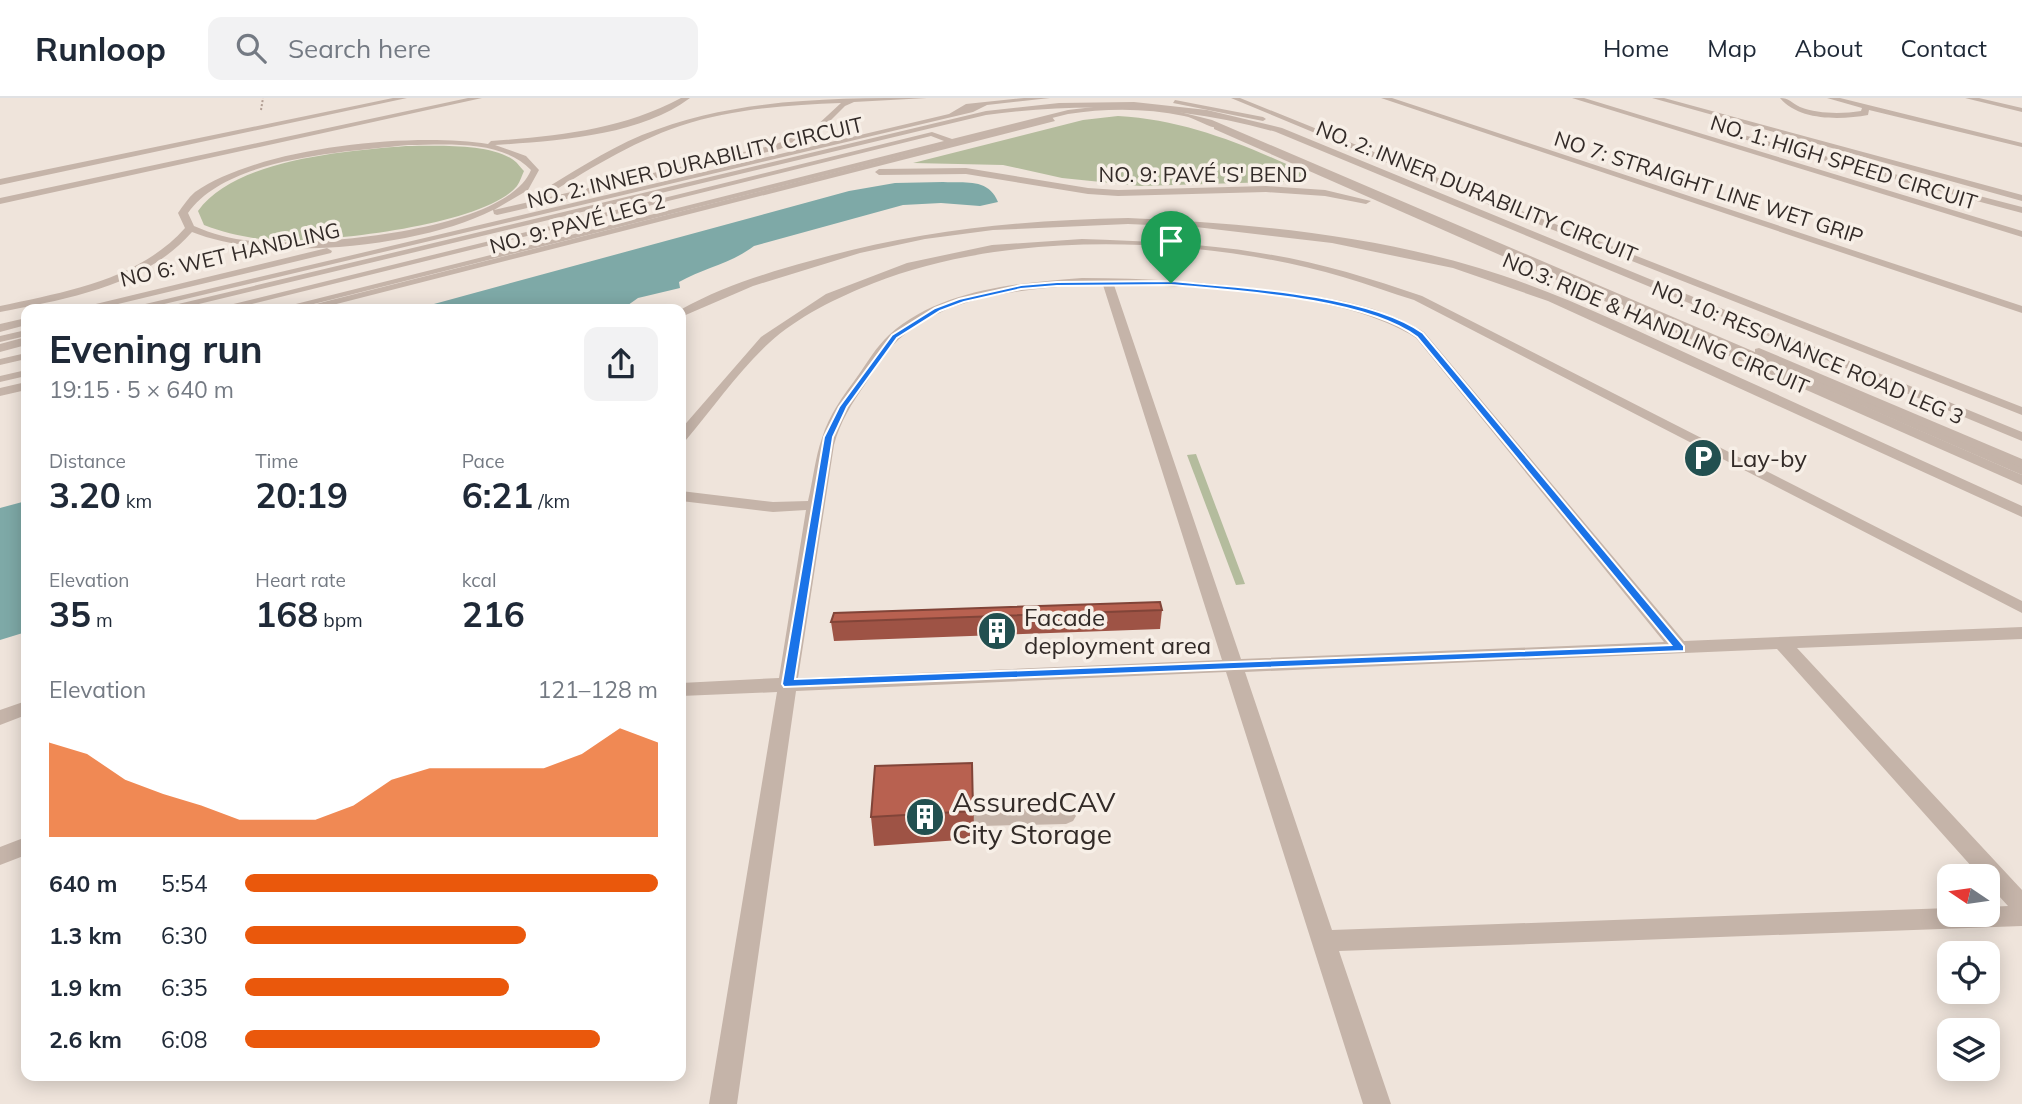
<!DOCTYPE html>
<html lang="en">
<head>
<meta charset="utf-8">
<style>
	:root { --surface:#fff; --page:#f2f2f3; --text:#1f2937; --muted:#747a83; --line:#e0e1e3; --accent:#ea580c }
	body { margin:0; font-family:Mulish,sans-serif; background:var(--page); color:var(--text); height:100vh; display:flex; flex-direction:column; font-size:26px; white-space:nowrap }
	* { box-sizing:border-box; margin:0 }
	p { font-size:23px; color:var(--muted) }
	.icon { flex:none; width:38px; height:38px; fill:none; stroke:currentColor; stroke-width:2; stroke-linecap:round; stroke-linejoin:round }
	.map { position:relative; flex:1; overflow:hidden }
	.side { position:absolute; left:21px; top:206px; width:665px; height:777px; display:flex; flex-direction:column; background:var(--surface); border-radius:14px; box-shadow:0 4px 18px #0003 }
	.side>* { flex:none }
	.needle { width:46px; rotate:283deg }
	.controls { position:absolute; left:1937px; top:766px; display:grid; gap:14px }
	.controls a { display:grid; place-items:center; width:63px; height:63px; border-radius:14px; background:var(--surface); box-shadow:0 4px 18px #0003; font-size:35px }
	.pin { position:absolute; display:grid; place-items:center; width:60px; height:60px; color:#fff; margin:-72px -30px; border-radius:50% 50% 50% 0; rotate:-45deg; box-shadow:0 0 7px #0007 }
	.pin .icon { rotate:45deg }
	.round { display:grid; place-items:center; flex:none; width:74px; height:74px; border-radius:14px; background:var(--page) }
	.head { display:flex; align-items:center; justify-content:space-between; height:119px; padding:0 28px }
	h1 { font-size:38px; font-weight:700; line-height:52px }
	.metrics { display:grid; grid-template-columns:repeat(3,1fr); gap:10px; height:119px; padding:7px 28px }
	.metrics div { display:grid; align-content:center }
	.metrics b { font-size:35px; font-weight:700 }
	.metrics small { font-size:19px; font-weight:400 }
	.metrics p { font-size:19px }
	.chart { height:196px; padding:14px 28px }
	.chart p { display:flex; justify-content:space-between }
	.chart svg { width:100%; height:126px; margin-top:7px; fill:var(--accent); opacity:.7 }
	ul { padding:0 28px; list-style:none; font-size:23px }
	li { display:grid; grid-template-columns:112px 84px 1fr; align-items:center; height:52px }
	li i { height:18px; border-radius:9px; background:var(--accent) }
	header { display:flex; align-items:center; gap:42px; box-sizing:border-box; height:98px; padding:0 35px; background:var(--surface); border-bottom:2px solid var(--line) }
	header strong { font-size:33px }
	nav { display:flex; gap:38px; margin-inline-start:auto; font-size:24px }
	.search { width:490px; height:63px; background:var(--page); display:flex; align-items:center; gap:18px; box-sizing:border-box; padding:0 24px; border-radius:14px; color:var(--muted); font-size:26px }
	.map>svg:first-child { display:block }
</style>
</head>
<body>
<header>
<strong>Runloop</strong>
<div class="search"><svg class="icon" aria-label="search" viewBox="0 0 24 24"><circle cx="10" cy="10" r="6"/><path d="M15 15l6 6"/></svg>Search here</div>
<nav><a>Home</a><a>Map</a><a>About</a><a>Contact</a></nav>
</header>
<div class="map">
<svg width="2022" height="1006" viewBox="0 0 2022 1006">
	<rect width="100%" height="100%" fill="#efe4db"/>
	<g fill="#b4bc9d">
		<path d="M1118 18C1186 22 1243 46 1304 74L1303 83 1140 88 1062 80 1003 67 913 65 1083 22Z"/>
		<path d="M406 48C435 48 487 45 512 61 516 63 520 69 524 73 522 77 520 84 517 88 484 128 317 146 267 142 244 139 225 135 204 127L198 113C235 61 346 53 406 48Z"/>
		<polygon points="1196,356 1245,486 1236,487 1187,357"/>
	</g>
	<g fill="#7ea9a7">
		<path d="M943 84C965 85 989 80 998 104L980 108 941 105 903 107 754 148C732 165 704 170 679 184L680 190 638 200 621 212H412L849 93 895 85Z"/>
		<polygon points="26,403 26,534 0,542 0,410"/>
	</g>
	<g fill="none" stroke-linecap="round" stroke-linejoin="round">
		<polyline stroke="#b19e93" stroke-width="2" stroke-dasharray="2 2" stroke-linecap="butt" points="261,12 263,0"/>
		<g fill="#c5b4a9" fill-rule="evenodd">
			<polygon points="1024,0 1050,0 987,7 973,14 139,212 120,212 949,16 966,6"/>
			<polygon points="1231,0 1240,0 1458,88 2022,309 2022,317 1452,92"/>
			<polygon points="1175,2 1263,19 1266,21 1263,23 1173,5"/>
			<path d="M1102 8 1168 11 1212 22 2022 368V377L1220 30C1210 31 1196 20 1184 18 1147 10 1106 10 1068 16L290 212H272L944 43 931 38 228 212H209L932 34 952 41 1068 12Z"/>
			<polygon points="26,232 26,238 0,244 0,238"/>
			<polygon points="26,255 26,261 0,267 0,261"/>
			<polygon points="26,272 26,278 0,284 0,278"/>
			<polygon points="1066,710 1073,713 1076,718 1073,723 1066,726 980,728 973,725 970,720 973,715 980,712"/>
		</g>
		<g fill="#c5b4a9" fill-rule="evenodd">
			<polygon points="393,0 407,0 0,87 0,81"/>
			<polygon points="468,0 482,0 0,106 0,100"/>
			<path d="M681 0H690C640 38 555 43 495 47L526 58 539 72 528 92 494 112 538 102 533 99 535 97C570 76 604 53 642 37 733 0 830 0 927 0L854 4 845 8 820 33 780 51 497 117 494 116 493 112C421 149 268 165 192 134 145 188 67 201 0 214V208C65 194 139 182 185 130L178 115C183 108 188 100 195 94 260 49 411 34 488 46L491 43C557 38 621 32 681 0ZM841 5 814 30 774 47 541 101C586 73 630 45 680 28 732 11 787 7 841 5ZM408 47C447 47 501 41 531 72 506 134 310 149 251 143 231 141 212 136 194 128L188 115C227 59 345 54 408 47Z"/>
			<polygon points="1381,0 1392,0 2022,208 2022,215"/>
			<polygon points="1572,0 1584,0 2022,133 2022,139"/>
			<polygon points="1652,0 1664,0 2022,97 2022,103"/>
			<path d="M1780 0C1789 0 1792 5 1800 9 1818 16 1842 16 1861 13L1862 10 1827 0H1840L2022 45V49L1869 12 1868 17C1841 22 1799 23 1780 0Z"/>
			<polygon points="1965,0 1979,0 2022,10 2022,14"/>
			<path d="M1134 4 1207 12 1282 30 2022 334V343L1276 34C1180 7 1085 4 986 17L174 212H153L986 13 1059 5Z"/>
			<polygon points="1052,19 1055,23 313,212 292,212"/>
			<polygon points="1214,27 1220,27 2022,377 2022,387 1214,31"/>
			<polygon points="1728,33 2022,109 2022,115 1728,37"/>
			<polygon points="966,70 1088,90 1118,92 1266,88 1325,92 1371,103 1366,106 1325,98 1266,94 1118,98 1088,96 966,76 879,77 875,74 879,71"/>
			<path d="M1128 120C1246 125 1366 136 1479 170 1555 193 1627 228 1699 261 1807 310 1914 359 2022 408V419L1548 203 1453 170 1332 145 1196 129 1128 126 993 132 925 141 860 155 753 188 681 219 680 212C721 189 766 175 810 163 915 133 1020 122 1128 120Z"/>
			<path d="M1082 141C1142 143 1201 145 1260 155 1315 163 1369 180 1422 198L2022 503V515L1414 202C1391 195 1367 186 1343 179 1203 138 1011 131 874 185 838 199 797 219 769 245 738 274 713 310 686 342L681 343V331L761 239 826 196 907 165 992 147Z"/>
			<polygon points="327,150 332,153 331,155 93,212 71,212"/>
			<path d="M1082 180C1147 180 1211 184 1275 193 1327 199 1379 206 1424 234L1684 543 2022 529V541L1797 550 2022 792V828L1339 853 1391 1006H1363L1226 574 796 593 737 1006H709L777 594 681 598V585L779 580 806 412 773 414 681 403V393L773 404 808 403C813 382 815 360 822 340 829 317 843 298 857 279 867 265 876 249 889 237 940 191 1018 185 1082 180ZM1082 187H1103L1222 562 798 580 834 347C840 324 852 305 866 285 876 270 885 254 898 242 947 197 1020 192 1082 187ZM1114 187C1197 187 1347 195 1416 240L1664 544 1241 561ZM1777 551 1981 779H1988V786L2008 808 1988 809V817H1950V810L1332 832 1245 574Z"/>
			<polygon points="26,220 26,227 0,234 0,226"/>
			<polygon points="26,239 26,247 0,254 0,246"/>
			<polygon points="1759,250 2022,361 2022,370 1755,257 1755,251"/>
			<polygon points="26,284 26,292 0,298 0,290"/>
			<polygon points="26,603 26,617 0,627 0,612"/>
			<polygon points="26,739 26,757 0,767 0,749"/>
		</g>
	</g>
	<g fill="#9e5345">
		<polygon points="1162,512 1160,531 834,543 831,524"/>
		<polygon points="973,693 974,741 874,748 871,719"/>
	</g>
	<polygon fill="#814438" points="972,665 973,693 974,741 973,713"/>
	<g fill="#b86150" stroke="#814438" stroke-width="2">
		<polygon points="1160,504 1162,512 831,524 834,515"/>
		<polygon points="972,665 973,713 871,719 875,668"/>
	</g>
	<path fill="#1a73e8" stroke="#fff" stroke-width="2" fill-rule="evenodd" d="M1171 183C1238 189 1369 196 1423 235L1684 548V553L784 589 782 586 824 339 839 309 892 237 935 210 959 201 1021 187 1057 184ZM1171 187C1237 193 1365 200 1417 239L1671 547 795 581 833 339 847 309 897 240 940 213 964 204 1021 191 1057 188Z"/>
	<defs>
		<symbol id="parking-disc" viewBox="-11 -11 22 22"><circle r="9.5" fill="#225050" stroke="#f7efe7"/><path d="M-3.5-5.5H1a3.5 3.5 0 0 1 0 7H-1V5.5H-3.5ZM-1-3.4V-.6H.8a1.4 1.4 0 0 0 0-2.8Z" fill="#fff"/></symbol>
		<symbol id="building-disc" viewBox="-11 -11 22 22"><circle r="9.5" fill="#225050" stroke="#f7efe7"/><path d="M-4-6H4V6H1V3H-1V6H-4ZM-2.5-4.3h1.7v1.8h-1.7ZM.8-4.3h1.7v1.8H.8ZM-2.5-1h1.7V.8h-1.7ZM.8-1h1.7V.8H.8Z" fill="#fff"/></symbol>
	</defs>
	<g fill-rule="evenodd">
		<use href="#parking-disc" x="1681" y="338" width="44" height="44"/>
		<use href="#building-disc" x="975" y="511" width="44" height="44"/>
		<use href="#building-disc" x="903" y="697" width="44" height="44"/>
	</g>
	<g text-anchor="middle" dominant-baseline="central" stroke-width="7" stroke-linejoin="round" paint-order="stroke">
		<g font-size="21" fill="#332b28" stroke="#f7efe7">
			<text transform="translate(695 64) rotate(-13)">NO. 2: INNER DURABILITY CIRCUIT</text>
			<text transform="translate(1844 64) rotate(17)">NO. 1: HIGH SPEED CIRCUIT</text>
			<text x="1203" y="76">NO. 9: PAVÉ 'S' BEND</text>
			<text transform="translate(1709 89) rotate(18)">NO 7: STRAIGHT LINE WET GRIP</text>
			<text transform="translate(1477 93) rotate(22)">NO. 2: INNER DURABILITY CIRCUIT</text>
			<text transform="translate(577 125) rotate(-15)">NO. 9: PAVÉ LEG 2</text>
			<text transform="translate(230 156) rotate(-13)">NO 6: WET HANDLING</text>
			<text transform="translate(1656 225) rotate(23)">NO.3: RIDE &amp; HANDLING CIRCUIT</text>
			<text transform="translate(1808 254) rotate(23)">NO. 10: RESONANCE ROAD LEG 3</text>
		</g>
		<g font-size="24" fill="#332b28" stroke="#f7efe7" text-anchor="start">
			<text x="1730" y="360">Lay-by</text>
			<text x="1024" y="519">Facade<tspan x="1024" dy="28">deployment area</tspan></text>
		</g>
		<g font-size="28" fill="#332b28" stroke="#f7efe7" text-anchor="start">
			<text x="952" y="703">AssuredCAV<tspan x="952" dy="32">City Storage</tspan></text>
		</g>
	</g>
</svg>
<div class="controls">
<a><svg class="needle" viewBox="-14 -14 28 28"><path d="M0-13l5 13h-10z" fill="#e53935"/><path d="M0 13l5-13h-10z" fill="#747a83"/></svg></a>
<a><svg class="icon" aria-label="locate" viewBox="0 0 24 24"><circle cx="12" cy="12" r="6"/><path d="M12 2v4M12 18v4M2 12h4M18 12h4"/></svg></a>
<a><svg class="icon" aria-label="layers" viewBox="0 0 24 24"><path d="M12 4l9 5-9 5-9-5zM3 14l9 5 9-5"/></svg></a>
</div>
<div class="pin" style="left:1171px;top:185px;background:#1e9e55"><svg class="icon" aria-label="arrive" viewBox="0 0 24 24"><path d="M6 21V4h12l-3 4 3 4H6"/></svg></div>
<section class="side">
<div class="head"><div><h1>Evening run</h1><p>19:15 · 5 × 640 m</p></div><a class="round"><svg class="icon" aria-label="share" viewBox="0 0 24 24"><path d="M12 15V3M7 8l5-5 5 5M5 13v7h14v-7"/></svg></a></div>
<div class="metrics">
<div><p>Distance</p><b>3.20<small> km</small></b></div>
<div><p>Time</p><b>20:19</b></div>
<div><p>Pace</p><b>6:21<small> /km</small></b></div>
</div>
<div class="metrics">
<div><p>Elevation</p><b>35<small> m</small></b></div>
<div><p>Heart rate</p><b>168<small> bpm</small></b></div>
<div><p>kcal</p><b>216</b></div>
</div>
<div class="chart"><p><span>Elevation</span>121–128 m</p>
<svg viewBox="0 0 160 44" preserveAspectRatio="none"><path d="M0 44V11L10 15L20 24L30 29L40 33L50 38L60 38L70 38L80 33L90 24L100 20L110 20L120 20L130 20L140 15L150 6L160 11V44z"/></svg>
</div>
<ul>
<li><b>640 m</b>5:54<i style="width:100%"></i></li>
<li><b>1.3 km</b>6:30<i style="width:68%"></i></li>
<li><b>1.9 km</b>6:35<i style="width:64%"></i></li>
<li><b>2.6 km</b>6:08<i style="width:86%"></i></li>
</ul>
</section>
</div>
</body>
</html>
